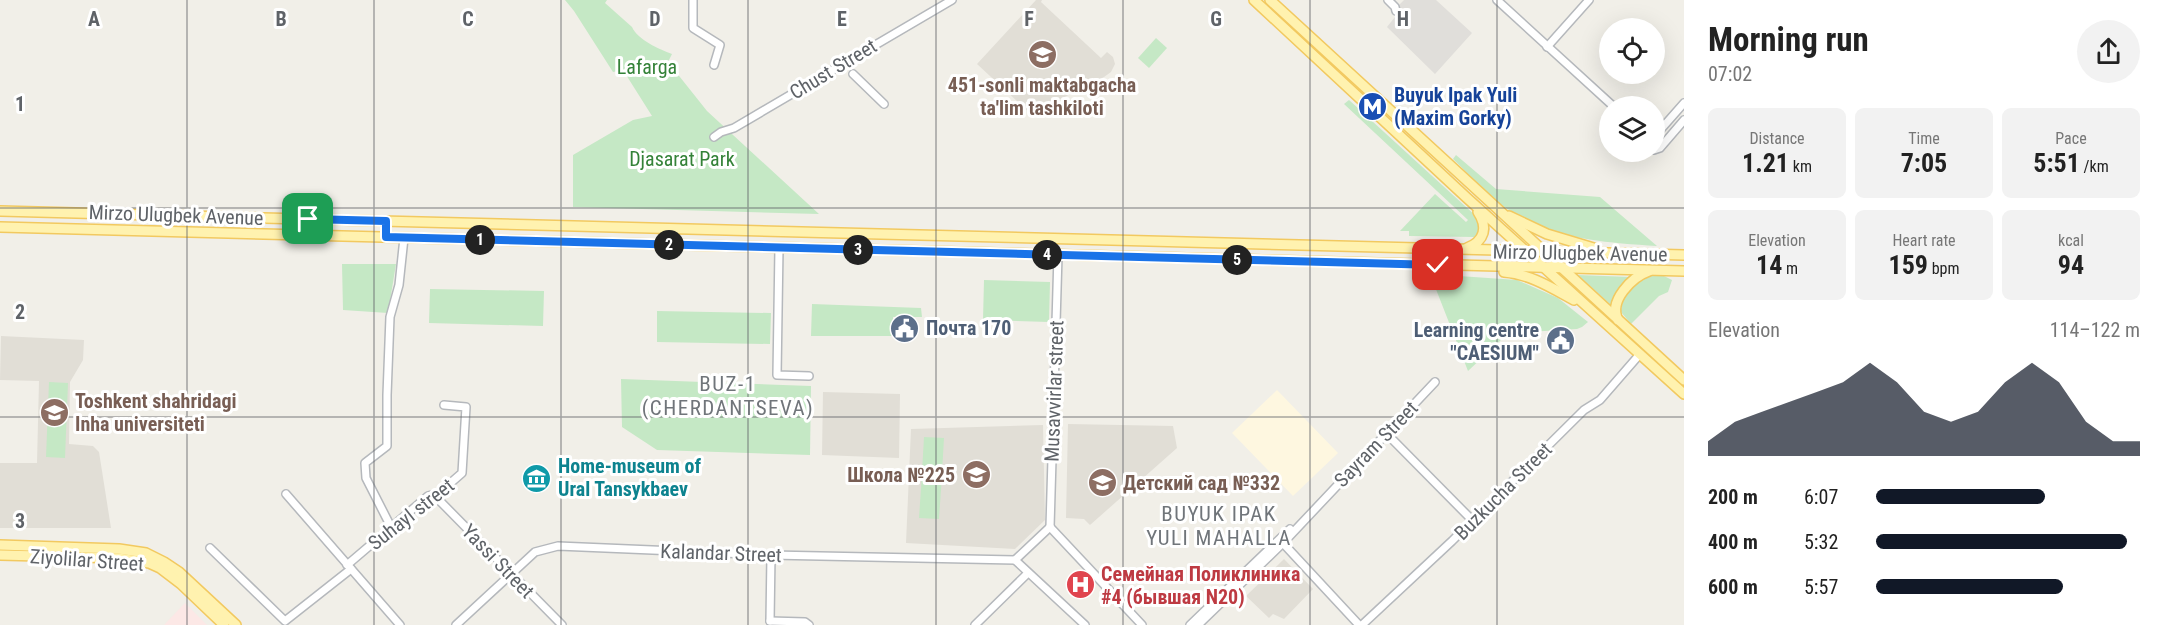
<!DOCTYPE html>
<html lang="en">
<head>
<meta charset="utf-8">
<style>
	:root { --surface:#fff; --page:#f2f2f2; --text:#222; --muted:#767676; --accent:#111827 }
	body { margin:0; font-family:"Roboto Condensed",sans-serif; background:var(--page); color:var(--text); height:100vh; display:flex; flex-direction:column; font-size:22px; white-space:nowrap }
	* { box-sizing:border-box; margin:0 }
	p { font-size:20px; color:var(--muted) }
	.icon { flex:none; width:33px; height:33px; fill:none; stroke:currentColor; stroke-width:2; stroke-linecap:round; stroke-linejoin:round }
	.map { position:relative; flex:1; overflow:hidden }
	.sheet { display:flex; flex-direction:column; background:var(--surface); width:480px }
	.sheet>* { flex:none }
	.fabs { position:absolute; left:1599px; top:18px; display:grid; gap:12px }
	.fabs a { display:grid; place-items:center; width:66px; height:66px; border-radius:50%; background:var(--surface); box-shadow:0 6px 24px #0002; font-size:30px }
	.pin { position:absolute; display:grid; place-items:center; width:51px; height:51px; color:#fff; margin:-26px; border-radius:12px; box-shadow:0 3px 9px #0006 }
	.km { position:absolute; width:30px; height:30px; margin:-15px; border-radius:50%; background:#222; color:#fff; font-size:16px; line-height:30px; text-align:center }
	.round { display:grid; place-items:center; flex:none; width:63px; height:63px; border-radius:32px; background:var(--page) }
	.headline { display:flex; align-items:center; justify-content:space-between; height:102px; padding:0 24px }
	h1 { font-size:33px; font-weight:700; line-height:45px }
	.figures { display:grid; grid-template-columns:repeat(3,1fr); gap:9px; height:102px; padding:6px 24px }
	.figures div { display:grid; align-content:center; border-radius:9px; background:var(--page); text-align:center }
	.figures b { font-size:26px; font-weight:700 }
	.figures small { font-size:16px; font-weight:400 }
	.figures p { font-size:16px }
	.chart { height:168px; padding:12px 24px }
	.chart p { display:flex; justify-content:space-between }
	.chart svg { width:100%; height:108px; margin-top:6px; fill:var(--accent); opacity:.7 }
	ul { padding:0 24px; list-style:none; font-size:20px }
	li { display:grid; grid-template-columns:96px 72px 1fr; align-items:center; height:45px }
	li i { height:15px; border-radius:8px; background:var(--accent) }
	main { display:flex; flex:1; min-height:0 }
	.map>svg:first-child { display:block }
</style>
</head>
<body>
<main>
<div class="map">
<svg width="1684" height="625" viewBox="0 0 1684 625">
	<rect width="100%" height="100%" fill="#f1efe8"/>
	<polygon fill="#fef7e0" points="1277,390 1338,453 1293,496 1232,433"/>
	<polygon fill="#e0deda" points="1404,0 1436,0 1472,33 1435,74 1387,27 1399,12 1398,6"/>
	<g fill="#e1ded6">
		<polygon points="1036,0 1042,0 1041,2 1101,58 1107,52 1113,57 1115,64 1111,72 1104,77 1031,114 977,64"/>
		<polygon points="1,336 84,340 83,360 70,382 69,444 93,446 99,452 111,528 0,528 0,463 37,463 39,381 0,380"/>
		<polygon points="823,392 900,394 899,458 822,455"/>
		<polygon points="1068,424 1173,426 1177,448 1090,525 1084,519 1066,518"/>
		<polygon points="1043,425 1045,520 1015,549 906,543 911,429"/>
		<polygon points="1284,559 1313,589 1284,619 1273,614 1269,618 1246,596"/>
	</g>
	<polygon fill="#fce8e6" points="185,603 207,625 164,625 182,606"/>
	<g fill="#c5e8c5">
		<path d="M565 0H607L605 3 632 27C638 40 659 49 672 54L668 62 707 111 819 214 573 207V155L633 120 652 116 623 70 613 72 574 11Z"/>
		<polygon points="1156,38 1167,48 1149,68 1138,58"/>
		<path d="M1349 100 1477 217C1481 224 1481 233 1474 237L1409 236V231H1400L1435 194 1466 222 1468 220 1344 104Z"/>
		<path d="M1456 155 1496 189 1600 197 1657 246C1601 242 1552 240 1503 206 1485 194 1469 174 1453 159Z"/>
		<polygon points="342,264 396,264 388,313 343,310"/>
		<polygon points="1430,274 1517,280 1558,298 1588,322 1582,327 1577,329 1510,333 1502,339 1468,371"/>
		<polygon points="1578,275 1631,277 1619,291 1611,305"/>
		<path d="M1645 276H1664L1672 280 1668 292 1659 296 1631 324 1621 312C1621 297 1633 284 1645 276Z"/>
		<polygon points="984,280 1050,282 1049,322 983,320"/>
		<polygon points="430,289 544,291 543,326 429,323"/>
		<polygon points="812,304 921,308 922,317 893,317 894,336 811,336"/>
		<polygon points="657,311 771,313 770,344 657,342"/>
		<polygon points="621,379 811,386 810,455 657,450 622,427"/>
		<polygon points="49,382 68,383 65,458 46,457"/>
		<polygon points="924,437 944,438 942,473 922,472"/>
		<polygon points="922,474 942,475 939,519 919,518"/>
	</g>
	<g fill="none" stroke-linecap="round" stroke-linejoin="round">
		<defs>
			<g id="minor">
				<polyline points="693,0 693,28 720,45 714,65"/>
				<polyline points="1388,0 1395,7 1396,11"/>
				<polyline points="1497,0 1613,106"/>
				<polyline points="1547,47 1589,0"/>
				<polyline points="853,74 884,104"/>
				<polyline points="714,137 721,132 734,128 952,0"/>
				<polyline points="1654,137 1684,103"/>
				<polyline points="1654,150 1660,148 1684,120"/>
				<polyline points="779,248 777,375 809,376"/>
				<polyline points="1386,433 1473,521"/>
				<polyline points="286,494 400,625"/>
				<polyline points="435,496 562,625"/>
				<polyline points="391,527 366,478 365,463 387,446 387,395 390,317 399,285 404,238"/>
				<polyline points="1050,527 1058,255"/>
				<polyline points="1050,527 1142,625"/>
				<polyline points="1281,541 1359,625"/>
				<polyline points="210,548 285,621 351,569"/>
				<polyline points="1015,560 1085,625"/>
				<polyline points="347,565 428,496 439,493 462,473 466,407 444,405"/>
				<polyline points="770,621 771,555"/>
				<polyline points="770,621 805,622 809,625"/>
				<polyline points="456,625 535,552 558,546 771,555 1015,560 1050,527"/>
				<polyline points="975,625 1028,573"/>
				<polyline points="1190,625 1290,529"/>
				<polyline points="1198,625 1283,543 1435,382"/>
				<polyline points="1362,625 1452,541 1584,410 1600,400 1640,354"/>
			</g>
			<g id="major">
				<polyline points="1254,0 1467,198 1684,394"/>
				<polyline points="1270,0 1684,380"/>
				<polyline points="0,211 1684,255"/>
				<polyline points="1509,216 1547,234 1597,249"/>
				<polyline points="0,227 1684,271"/>
				<path d="M1467 248C1485 241 1488 227 1478 212"/>
				<path d="M1504 272C1530 274 1552 288 1574 300"/>
				<path d="M1618 320C1608 301 1632 277 1649 271"/>
				<polyline points="0,545 119,549 146,553 164,562 179,572 236,625"/>
				<polyline points="0,555 118,558 149,563 160,568 181,584 224,625"/>
			</g>
		</defs>
		<use href="#minor" stroke="#b5b8bc" stroke-width="10"/>
		<use href="#major" stroke="#f2c960" stroke-width="12"/>
		<use href="#minor" stroke="#fff" stroke-width="7"/>
		<use href="#major" stroke="#fff2af" stroke-width="9"/>
	</g>
	<g fill="none" stroke-linecap="round" stroke-linejoin="round">
		<defs>
			<polyline id="route" points="308,219 386,221 386,237 1438,265"/>
		</defs>
		<use href="#route" stroke="#fff" stroke-width="12"/>
		<use href="#route" stroke="#1a73e8" stroke-width="8"/>
	</g>
	<path fill="none" stroke="#5f6368" stroke-width="1.5" stroke-opacity="0.55" d="M187 0V625M374 0V625M561 0V625M748 0V625M936 0V625M1123 0V625M1310 0V625M1497 0V625M0 208H1684M0 417H1684"/>
	<defs>
		<symbol id="school-disc" viewBox="-11 -11 22 22"><circle r="9.5" fill="#8d6e63" stroke="#fff"/><path d="M0-5L7-2L0 1L-7-2ZM-4 1L0 2.5L4 1V4Q0 6-4 4Z" fill="#fff"/></symbol>
		<symbol id="metro-disc" viewBox="-11 -11 22 22"><circle r="9.5" fill="#1a4fb4" stroke="#fff"/><path d="M-5.5 5V-5H-3L0 0L3-5H5.5V5H3V-.5L0 4L-3-.5V5Z" fill="#fff"/></symbol>
		<symbol id="civic-disc" viewBox="-11 -11 22 22"><circle r="9.5" fill="#5c6f8a" stroke="#fff"/><path d="M-.6-6.5H3V-4.5H.6V-3L4-1V1h2V6H-6V1h2V-1L-.6-3ZM-1.2 2.5V6h2.4V2.5Z" fill="#fff"/></symbol>
		<symbol id="university-disc" viewBox="-11 -11 22 22"><circle r="9.5" fill="#8d6e63" stroke="#fff"/><path d="M0-5L7-2L0 1L-7-2ZM-4 1L0 2.5L4 1V4Q0 6-4 4Z" fill="#fff"/></symbol>
		<symbol id="museum-disc" viewBox="-11 -11 22 22"><circle r="9.5" fill="#0f9aa8" stroke="#fff"/><path d="M0-6L6-3V-2H-6V-3ZM-5-1h2V3h-2ZM-1-1h2V3h-2ZM3-1h2V3H3ZM-6 4H6V6H-6Z" fill="#fff"/></symbol>
		<symbol id="hospital-disc" viewBox="-11 -11 22 22"><circle r="9.5" fill="#e0444e" stroke="#fff"/><path d="M-5-5h3v3.5h4V-5h3V5h-3V1.5h-4V5h-3Z" fill="#fff"/></symbol>
	</defs>
	<g fill-rule="evenodd">
		<use href="#school-disc" x="1026" y="38" width="33" height="33"/>
		<use href="#metro-disc" x="1356" y="90" width="33" height="33"/>
		<use href="#civic-disc" x="888" y="312" width="33" height="33"/>
		<use href="#civic-disc" x="1544" y="324" width="33" height="33"/>
		<use href="#university-disc" x="38" y="396" width="33" height="33"/>
		<use href="#school-disc" x="960" y="458" width="33" height="33"/>
		<use href="#museum-disc" x="520" y="462" width="33" height="33"/>
		<use href="#school-disc" x="1086" y="466" width="33" height="33"/>
		<use href="#hospital-disc" x="1064" y="568" width="33" height="33"/>
	</g>
	<g text-anchor="middle" dominant-baseline="central" stroke-width="6" stroke-linejoin="round" paint-order="stroke">
		<g font-size="20" fill="#348238" stroke="#fff">
			<text x="647" y="67">Lafarga</text>
			<text x="682" y="159">Djasarat Park</text>
		</g>
		<g font-size="20" fill="#5f6368" stroke="#fff">
			<text transform="translate(833 69) rotate(-31)">Chust Street</text>
			<text transform="translate(176 215) rotate(2)">Mirzo Ulugbek Avenue</text>
			<text transform="translate(1580 253) rotate(1)">Mirzo Ulugbek Avenue</text>
			<text transform="translate(1054 391) rotate(-88)">Musavvirlar street</text>
			<text transform="translate(1376 444) rotate(-46)">Sayram Street</text>
			<text transform="translate(1503 491) rotate(-45)">Buzkucha Street</text>
			<text transform="translate(411 514) rotate(-38)">Suhayl street</text>
			<text transform="translate(721 553) rotate(2)">Kalandar Street</text>
			<text transform="translate(87 560) rotate(4)">Ziyolilar Street</text>
			<text transform="translate(498 561) rotate(46)">Yassi Street</text>
		</g>
		<g font-size="20" font-weight="bold" fill="#785e54" stroke="#fff" text-anchor="start">
			<text x="1042" y="85" text-anchor="middle">451-sonli maktabgacha<tspan x="1042" dy="23">ta'lim tashkiloti</tspan></text>
			<text x="75" y="401">Toshkent shahridagi<tspan x="75" dy="23">Inha universiteti</tspan></text>
			<text x="955" y="475" text-anchor="end">Школа №225</text>
			<text x="1123" y="483">Детский сад №332</text>
		</g>
		<g font-size="20" font-weight="bold" fill="#164399" stroke="#fff" text-anchor="start">
			<text x="1394" y="95">Buyuk Ipak Yuli<tspan x="1394" dy="23">(Maxim Gorky)</tspan></text>
		</g>
		<g font-size="20" font-weight="bold" fill="#4e5e75" stroke="#fff" text-anchor="start">
			<text x="926" y="328">Почта 170</text>
			<text x="1539" y="330" text-anchor="end">Learning centre<tspan x="1539" dy="23">"CAESIUM"</tspan></text>
		</g>
		<g font-size="20" font-weight="bold" fill="#0d838f" stroke="#fff" text-anchor="start">
			<text x="558" y="466">Home-museum of<tspan x="558" dy="23">Ural Tansykbaev</tspan></text>
		</g>
		<g font-size="20" font-weight="bold" fill="#be3a42" stroke="#fff" text-anchor="start">
			<text x="1101" y="574">Семейная Поликлиника<tspan x="1101" dy="23">#4 (бывшая N20)</tspan></text>
		</g>
		<g font-size="21" letter-spacing="1.5" fill="#70757a" stroke="#fff">
			<text x="728" y="384">BUZ-1<tspan x="728" dy="24">(CHERDANTSEVA)</tspan></text>
			<text x="1219" y="514">BUYUK IPAK<tspan x="1219" dy="24">YULI MAHALLA</tspan></text>
		</g>
	</g>
	<g font-size="20" text-anchor="middle" font-weight="bold" fill="#5f6368" stroke="#fff" stroke-width="6" stroke-linejoin="round" paint-order="stroke">
		<text x="94" y="26">A</text>
		<text x="281" y="26">B</text>
		<text x="468" y="26">C</text>
		<text x="655" y="26">D</text>
		<text x="842" y="26">E</text>
		<text x="1029" y="26">F</text>
		<text x="1216" y="26">G</text>
		<text x="1403" y="26">H</text>
		<text x="20" y="111">1</text>
		<text x="20" y="319">2</text>
		<text x="20" y="528">3</text>
	</g>
</svg>
<div class="fabs">
<a><svg class="icon" aria-label="locate" viewBox="0 0 24 24"><circle cx="12" cy="12" r="6"/><path d="M12 2v4M12 18v4M2 12h4M18 12h4"/></svg></a>
<a><svg class="icon" aria-label="layers" viewBox="0 0 24 24"><path d="M12 4l9 5-9 5-9-5zM3 14l9 5 9-5"/></svg></a>
</div>
<div class="pin" style="left:308px;top:219px;background:#1e9e55"><svg class="icon" aria-label="arrive" viewBox="0 0 24 24"><path d="M6 21V4h12l-3 4 3 4H6"/></svg></div>
<div class="pin" style="left:1438px;top:265px;background:#d93025"><svg class="icon" aria-label="check" viewBox="0 0 24 24"><path d="M5 12l5 5 9-10"/></svg></div>
<b class="km" style="left:480px;top:240px">1</b>
<b class="km" style="left:669px;top:245px">2</b>
<b class="km" style="left:858px;top:250px">3</b>
<b class="km" style="left:1047px;top:255px">4</b>
<b class="km" style="left:1237px;top:260px">5</b>
</div>
<section class="sheet">
<div class="headline"><div><h1>Morning run</h1><p>07:02</p></div><a class="round"><svg class="icon" aria-label="share" viewBox="0 0 24 24"><path d="M12 15V3M7 8l5-5 5 5M5 13v7h14v-7"/></svg></a></div>
<div class="figures">
<div><p>Distance</p><b>1.21<small> km</small></b></div>
<div><p>Time</p><b>7:05</b></div>
<div><p>Pace</p><b>5:51<small> /km</small></b></div>
</div>
<div class="figures">
<div><p>Elevation</p><b>14<small> m</small></b></div>
<div><p>Heart rate</p><b>159<small> bpm</small></b></div>
<div><p>kcal</p><b>94</b></div>
</div>
<div class="chart"><p><span>Elevation</span>114–122 m</p>
<svg viewBox="0 0 160 44" preserveAspectRatio="none"><path d="M0 44V38L10 30L20 26L30 22L40 18L50 14L60 6L70 14L80 26L90 30L100 26L110 14L120 6L130 14L140 30L150 38L160 38V44z"/></svg>
</div>
<ul>
<li><b>200 m</b>6:07<i style="width:64%"></i></li>
<li><b>400 m</b>5:32<i style="width:95%"></i></li>
<li><b>600 m</b>5:57<i style="width:71%"></i></li>
</ul>
</section>
</main>
</body>
</html>
